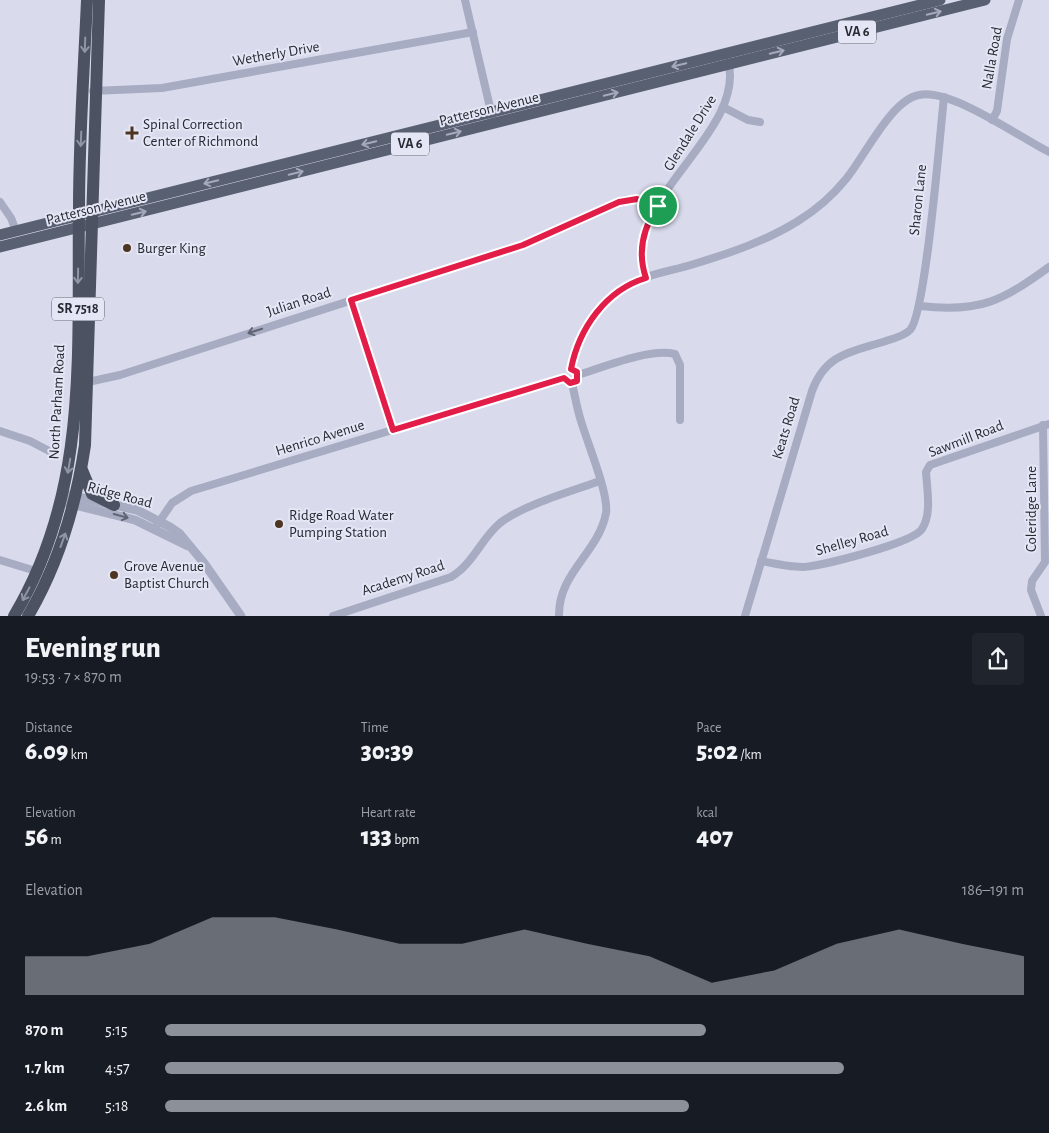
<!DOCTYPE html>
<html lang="en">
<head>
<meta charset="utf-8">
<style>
	:root { --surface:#171b24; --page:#20242c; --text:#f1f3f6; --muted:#9ea1a6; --accent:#8c9099 }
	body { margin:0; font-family:"Alegreya Sans",sans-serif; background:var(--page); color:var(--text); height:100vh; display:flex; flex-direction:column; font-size:19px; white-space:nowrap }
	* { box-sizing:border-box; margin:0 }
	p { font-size:16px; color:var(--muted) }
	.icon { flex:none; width:28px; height:28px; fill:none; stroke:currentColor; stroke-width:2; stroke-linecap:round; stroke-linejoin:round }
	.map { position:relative; height:616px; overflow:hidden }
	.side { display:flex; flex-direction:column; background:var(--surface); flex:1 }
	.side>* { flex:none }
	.pin { position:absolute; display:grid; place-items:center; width:42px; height:42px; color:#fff; margin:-21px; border:2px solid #fff; border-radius:50%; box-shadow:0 1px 5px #0007 }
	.round { display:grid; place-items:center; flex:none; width:52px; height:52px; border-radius:5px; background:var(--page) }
	.headline { display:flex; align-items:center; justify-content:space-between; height:85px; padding:0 25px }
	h1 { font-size:28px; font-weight:800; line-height:38px }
	.metrics { display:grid; grid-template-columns:repeat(3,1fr); gap:8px; height:85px; padding:5px 25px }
	.metrics div { display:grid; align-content:center }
	.metrics b { font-size:25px; font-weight:800 }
	.metrics small { font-size:14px; font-weight:400 }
	.metrics p { font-size:14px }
	.chart { height:140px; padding:10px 25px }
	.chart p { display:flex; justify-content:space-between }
	.chart svg { width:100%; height:90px; margin-top:5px; fill:var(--accent); opacity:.7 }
	ul { padding:0 25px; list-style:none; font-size:16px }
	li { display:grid; grid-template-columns:80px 60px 1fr; align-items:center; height:38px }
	li i { height:12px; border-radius:6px; background:var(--accent) }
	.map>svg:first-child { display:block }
</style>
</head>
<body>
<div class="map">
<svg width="1049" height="616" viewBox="0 0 1049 616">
	<rect width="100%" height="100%" fill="#d9dbed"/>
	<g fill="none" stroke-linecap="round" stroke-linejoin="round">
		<g stroke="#a7acc3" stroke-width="8">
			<polyline points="465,0 492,116"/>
			<polyline points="93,91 162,88 473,32"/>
			<polyline points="723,107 748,120 760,122"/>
			<polyline points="992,120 997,111 1007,39 1019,0"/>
			<polyline points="0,202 11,218 16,231"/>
			<path d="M646 277C616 200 748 135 728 60"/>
			<polyline points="351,300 393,430"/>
			<path d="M920 306C980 313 1002 301 1049 267"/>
			<path d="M571 369C578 333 601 296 636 281 654 273 675 270 694 264 730 253 766 241 798 221 816 210 833 195 846 179 865 156 891 100 919 95 951 88 1019 137 1049 152"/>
			<path d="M578 375C604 367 649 348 675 354L680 365V420"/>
			<polyline points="88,382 120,375 523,245 623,200 637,199 657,206"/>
			<polyline points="0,431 30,441 53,453"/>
			<polyline points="155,528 172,503 191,491 564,378"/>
			<polyline points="0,560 39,572"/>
			<path d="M761 561C775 564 789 567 803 567 822 566 913 543 922 529 932 514 927 489 926 472L930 465 1049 424"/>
			<path d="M333 616 451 577C473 564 481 539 500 523 523 505 572 491 600 481"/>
			<path d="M559 616C558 573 599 552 606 513 609 494 587 442 581 421 577 409 575 396 572 383"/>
			<path d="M745 616 812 391C826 353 852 352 886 341 895 338 904 336 910 330 926 314 940 132 944 97"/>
			<polyline points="1041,616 1031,590 1032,581 1045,562 1043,425"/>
		</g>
		<g stroke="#a7acc3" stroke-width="9">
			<polyline points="64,494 137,510 170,527 180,534 204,563 241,616"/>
			<polyline points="67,503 135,520 188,546"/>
		</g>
		<g stroke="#596071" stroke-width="11">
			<polyline points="0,235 940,0"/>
			<polyline points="0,247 985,0"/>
		</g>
		<g stroke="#4c5261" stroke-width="12">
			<polyline points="82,470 92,494 114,505"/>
			<path d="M14 616C90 489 77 349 79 208 79 138 84 69 87 0"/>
			<path d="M28 616C59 563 76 505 85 445L99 0"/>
		</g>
	</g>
	<defs><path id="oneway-shaft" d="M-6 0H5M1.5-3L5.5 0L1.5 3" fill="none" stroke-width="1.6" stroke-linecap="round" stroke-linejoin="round" transform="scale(1.25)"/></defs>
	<g stroke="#a5aaba">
		<use href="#oneway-shaft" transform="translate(934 13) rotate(-14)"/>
		<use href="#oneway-shaft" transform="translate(777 52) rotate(-14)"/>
		<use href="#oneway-shaft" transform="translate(679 65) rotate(166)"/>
		<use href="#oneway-shaft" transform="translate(611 94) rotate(-14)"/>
		<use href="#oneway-shaft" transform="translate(454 133) rotate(-14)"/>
		<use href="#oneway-shaft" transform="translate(369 143) rotate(166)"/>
		<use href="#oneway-shaft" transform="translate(296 173) rotate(-14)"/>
		<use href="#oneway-shaft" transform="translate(211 182) rotate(166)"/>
		<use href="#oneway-shaft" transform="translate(139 213) rotate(-14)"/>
	</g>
	<g stroke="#9095a4">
		<use href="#oneway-shaft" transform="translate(85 45) rotate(92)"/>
		<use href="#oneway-shaft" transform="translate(81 139) rotate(92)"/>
		<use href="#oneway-shaft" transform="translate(78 276) rotate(91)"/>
		<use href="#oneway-shaft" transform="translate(69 466) rotate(100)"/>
		<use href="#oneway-shaft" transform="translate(63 540) rotate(-70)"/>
		<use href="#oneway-shaft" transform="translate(26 594) rotate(118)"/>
	</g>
	<g stroke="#606473">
		<use href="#oneway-shaft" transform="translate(255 331) rotate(162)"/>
		<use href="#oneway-shaft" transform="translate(121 516) rotate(15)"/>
	</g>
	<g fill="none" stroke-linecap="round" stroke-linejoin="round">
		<defs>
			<path id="route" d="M637 199 658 206C643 228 637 252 646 278 606 290 579 328 571 369L577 372V381L570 383 564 378 393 430 351 300 523 245 619 202Z"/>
		</defs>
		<use href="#route" stroke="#fff" stroke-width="10"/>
		<use href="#route" stroke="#e11d48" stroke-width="6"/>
	</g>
	<g fill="#4d3521" stroke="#e4e6f6" stroke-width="2">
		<path d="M129.5 125.5h5v5h5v5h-5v5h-5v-5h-5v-5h5z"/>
		<circle cx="127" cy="248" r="5"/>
		<circle cx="279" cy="524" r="5"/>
		<circle cx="114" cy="575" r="5"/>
	</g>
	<g text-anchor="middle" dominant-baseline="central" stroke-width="4" stroke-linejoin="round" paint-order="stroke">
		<g fill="#e4e6f6" stroke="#5f626c" stroke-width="1">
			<rect x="838" y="20.5" width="38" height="23" rx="4"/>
			<rect x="391" y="132.5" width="38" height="23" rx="4"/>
			<rect x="52" y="297.5" width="52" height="23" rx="4"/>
		</g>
		<g font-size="14" font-weight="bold" fill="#262a31">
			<text x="857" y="32">VA 6</text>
			<text x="410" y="144">VA 6</text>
			<text x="78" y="309">SR 7518</text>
		</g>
		<g font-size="15" fill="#262a31" stroke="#e4e6f6">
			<text transform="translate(276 54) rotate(-10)">Wetherly Drive</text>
			<text transform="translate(992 58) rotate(-80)">Nalla Road</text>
			<text transform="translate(489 109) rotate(-14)">Patterson Avenue</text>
			<text transform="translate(690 133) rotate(-58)">Glendale Drive</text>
			<text transform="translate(918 200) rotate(-84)">Sharon Lane</text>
			<text transform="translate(96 208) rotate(-14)">Patterson Avenue</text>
			<text transform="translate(299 302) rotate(-18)">Julian Road</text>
			<text transform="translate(57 402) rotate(-87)">North Parham Road</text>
			<text transform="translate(786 428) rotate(-73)">Keats Road</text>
			<text transform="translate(320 438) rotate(-17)">Henrico Avenue</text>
			<text transform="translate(966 439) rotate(-21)">Sawmill Road</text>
			<text transform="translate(120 495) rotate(15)">Ridge Road</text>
			<text transform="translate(1031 509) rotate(-90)">Coleridge Lane</text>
			<text transform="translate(852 541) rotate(-16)">Shelley Road</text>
			<text transform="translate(403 578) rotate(-18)">Academy Road</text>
		</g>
		<g font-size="15" fill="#262a31" stroke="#e4e6f6" text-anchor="start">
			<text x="143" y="124">Spinal Correction<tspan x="143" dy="17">Center of Richmond</tspan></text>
			<text x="137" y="248">Burger King</text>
			<text x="289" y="515">Ridge Road Water<tspan x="289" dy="17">Pumping Station</tspan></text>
			<text x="124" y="566">Grove Avenue<tspan x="124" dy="17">Baptist Church</tspan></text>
		</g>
	</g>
</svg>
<div class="pin" style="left:658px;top:206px;background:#1e9e55"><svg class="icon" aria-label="arrive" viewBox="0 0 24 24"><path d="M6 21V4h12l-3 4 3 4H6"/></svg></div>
</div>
<section class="side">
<div class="headline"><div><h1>Evening run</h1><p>19:53 · 7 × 870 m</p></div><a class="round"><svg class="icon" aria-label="share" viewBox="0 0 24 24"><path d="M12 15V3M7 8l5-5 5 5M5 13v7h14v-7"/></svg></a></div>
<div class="metrics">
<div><p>Distance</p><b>6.09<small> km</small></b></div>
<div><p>Time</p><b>30:39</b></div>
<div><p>Pace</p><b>5:02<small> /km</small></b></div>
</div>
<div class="metrics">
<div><p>Elevation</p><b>56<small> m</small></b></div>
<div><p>Heart rate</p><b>133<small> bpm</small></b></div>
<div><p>kcal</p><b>407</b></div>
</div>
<div class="chart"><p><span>Elevation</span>186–191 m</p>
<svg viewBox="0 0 160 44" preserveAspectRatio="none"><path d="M0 44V25L10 25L20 19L30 6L40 6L50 12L60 19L70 19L80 12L90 19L100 25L110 38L120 32L130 19L140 12L150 19L160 25V44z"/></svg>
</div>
<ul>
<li><b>870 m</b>5:15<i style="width:63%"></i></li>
<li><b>1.7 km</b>4:57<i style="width:79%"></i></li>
<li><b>2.6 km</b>5:18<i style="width:61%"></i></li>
</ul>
</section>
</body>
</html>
